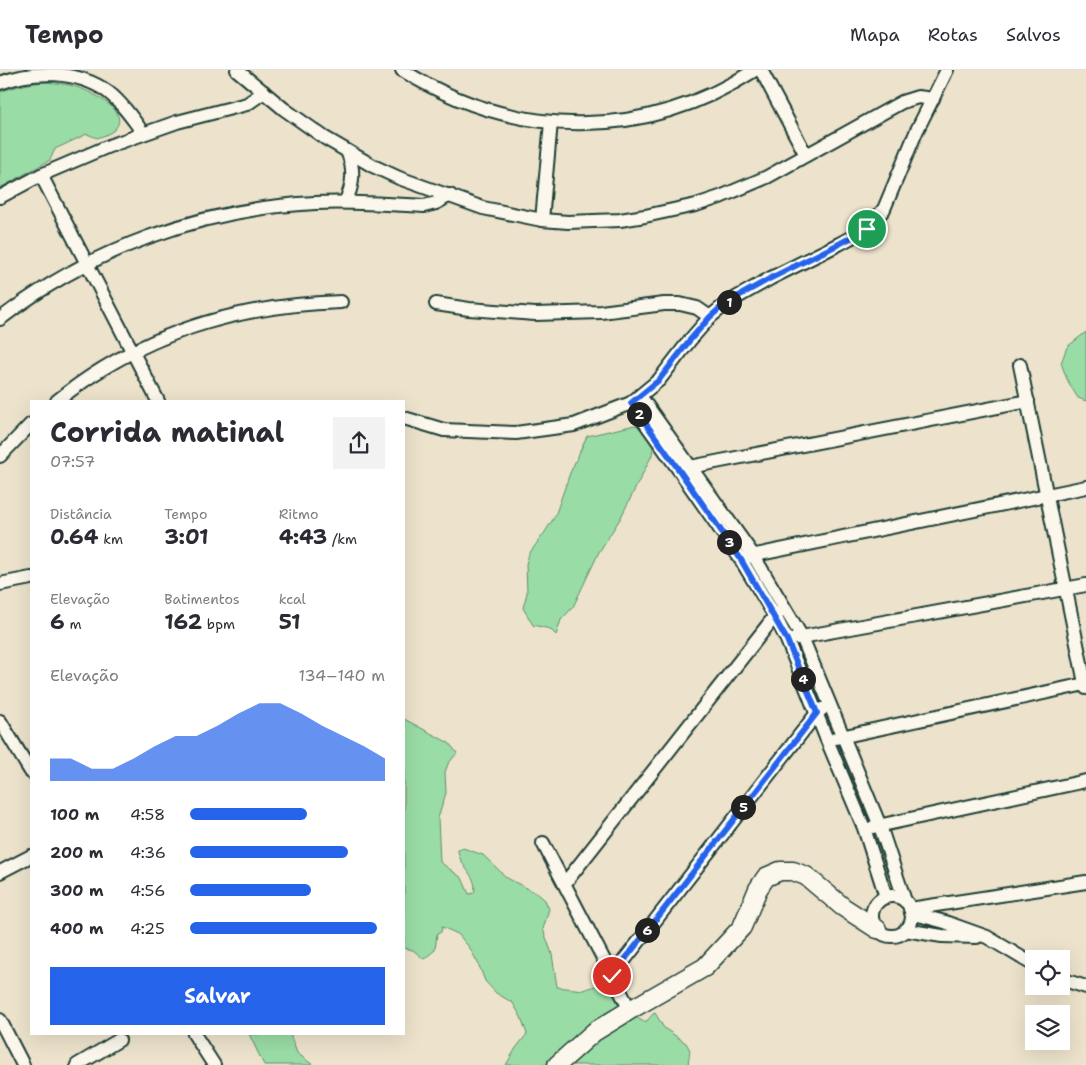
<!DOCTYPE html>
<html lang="pt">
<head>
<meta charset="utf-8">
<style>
	:root { --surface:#fff; --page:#f2f2f3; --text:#2b2b33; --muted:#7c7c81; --line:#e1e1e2; --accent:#2563eb }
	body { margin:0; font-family:"Shantell Sans",sans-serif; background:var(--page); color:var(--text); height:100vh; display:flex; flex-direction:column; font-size:19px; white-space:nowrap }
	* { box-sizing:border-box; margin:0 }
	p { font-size:16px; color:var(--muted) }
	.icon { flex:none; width:28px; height:28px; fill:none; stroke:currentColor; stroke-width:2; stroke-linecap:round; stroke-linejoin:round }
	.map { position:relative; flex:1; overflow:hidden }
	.sheet { position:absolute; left:30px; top:330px; width:375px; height:635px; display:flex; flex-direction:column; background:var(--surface); border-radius:0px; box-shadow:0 5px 20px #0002 }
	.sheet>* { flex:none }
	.buttons { position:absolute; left:1025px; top:880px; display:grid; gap:10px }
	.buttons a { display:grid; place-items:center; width:45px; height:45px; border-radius:0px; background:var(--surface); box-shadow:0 5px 20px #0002; font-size:25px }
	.pin { position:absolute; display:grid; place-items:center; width:42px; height:42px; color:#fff; margin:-21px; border:2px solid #fff; border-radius:50%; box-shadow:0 1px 5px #0007 }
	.km { position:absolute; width:25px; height:25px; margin:-12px; border-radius:50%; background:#222; color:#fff; font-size:14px; line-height:25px; text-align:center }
	.round { display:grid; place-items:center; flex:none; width:52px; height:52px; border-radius:0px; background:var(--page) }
	.head { display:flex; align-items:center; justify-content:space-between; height:85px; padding:0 20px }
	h1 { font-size:28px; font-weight:700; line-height:38px }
	.metrics { display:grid; grid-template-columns:repeat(3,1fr); gap:8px; height:85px; padding:5px 20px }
	.metrics div { display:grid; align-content:center }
	.metrics b { font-size:21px; font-weight:700 }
	.metrics small { font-size:14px; font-weight:400 }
	.metrics p { font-size:14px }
	.chart { height:140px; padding:10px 20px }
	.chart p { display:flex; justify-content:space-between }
	.chart svg { width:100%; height:90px; margin-top:5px; fill:var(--accent); opacity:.7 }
	.cta { display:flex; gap:10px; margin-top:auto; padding:10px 20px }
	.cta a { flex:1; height:58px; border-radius:0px; background:var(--accent); color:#fff; font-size:20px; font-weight:700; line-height:58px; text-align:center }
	ul { padding:0 20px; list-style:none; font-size:16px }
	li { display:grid; grid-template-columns:80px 60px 1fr; align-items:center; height:38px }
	li i { height:12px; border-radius:6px; background:var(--accent) }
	header { display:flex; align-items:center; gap:30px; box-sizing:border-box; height:70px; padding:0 25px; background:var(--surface); border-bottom:1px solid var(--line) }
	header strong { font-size:24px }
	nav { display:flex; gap:28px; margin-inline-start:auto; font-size:18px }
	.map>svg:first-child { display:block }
</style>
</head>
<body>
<header>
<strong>Tempo</strong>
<nav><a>Mapa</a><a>Rotas</a><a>Salvos</a></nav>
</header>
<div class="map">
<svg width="1086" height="995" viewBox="0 0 1086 995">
	<rect width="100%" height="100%" fill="#ede3cc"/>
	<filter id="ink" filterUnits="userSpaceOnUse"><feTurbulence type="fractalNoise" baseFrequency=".02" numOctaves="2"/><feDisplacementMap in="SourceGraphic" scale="10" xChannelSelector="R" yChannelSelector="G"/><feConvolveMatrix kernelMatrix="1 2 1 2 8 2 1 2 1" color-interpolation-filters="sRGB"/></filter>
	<g filter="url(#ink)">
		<g fill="#9adca6" stroke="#5c8c6d">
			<path d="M47 12C58 13 68 14 79 18 92 22 131 42 115 59 110 64 103 66 97 68L87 64 55 79 50 90 0 118V22C16 16 30 13 47 12Z"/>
			<polygon points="1086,262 1086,331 1078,328 1068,312 1061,293 1067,277"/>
			<polygon points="635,355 655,360 652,385 620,449 599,482 573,537 561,550 556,565 550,559 533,555 523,538 527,523 526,494 529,484 545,462 555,446 570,403 587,366"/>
			<path d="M404 649 449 673 457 683 448 694 445 702 446 723 438 748 440 792 462 808 469 824 474 823C479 806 459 797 458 780L463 778 483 785 507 808 538 824 545 830 549 839 543 859 552 884 557 917 583 920 598 915H604L612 922 621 937 642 951H647L653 944 655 943 664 958 686 973 690 980 688 995H506L516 978 527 964 521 947 513 933 496 923 485 911 478 893 469 877 458 864 442 857 441 862 437 864 435 880 424 889 413 880 404 878Z"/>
			<polygon points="249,964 290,964 297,983 313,995 264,995"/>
		</g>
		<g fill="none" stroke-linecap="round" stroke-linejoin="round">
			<defs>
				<g id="street">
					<polyline points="237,0 284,39 325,68 373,96 399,108 483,138 542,150 568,152 620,150 645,146 696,135 720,127 767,107 902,32 918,27 933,29"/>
					<path d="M402 0C514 70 644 72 755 0"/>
					<polyline points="761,0 806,85"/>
					<path d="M0 13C33 0 78 0 108 22 122 33 133 49 143 63"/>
					<polyline points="41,105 158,331"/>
					<polyline points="0,127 41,105 109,76 177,52 247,34 264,22"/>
					<path d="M345 132C354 115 355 99 347 81"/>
					<polyline points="542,150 551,52"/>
					<polyline points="436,234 469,239 535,244 601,242 664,234 680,234 697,238 710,247"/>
					<path d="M0 249C91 179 200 139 315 133 351 131 388 134 424 136L436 133 450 125"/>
					<polyline points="1020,295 1086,618"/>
					<polyline points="640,326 753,485 802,567 880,756 905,831"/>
					<path d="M57 331C140 264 235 235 341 232"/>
					<polyline points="631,333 679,400 740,488 775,546 787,570 827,670 864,758 886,827"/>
					<polyline points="404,348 444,360 516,363 574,355 631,333 659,310 690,270 710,247 727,233 771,208 839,174 867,159 884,139 917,60 947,0"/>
					<polyline points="0,386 31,354"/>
					<polyline points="685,398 1028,331"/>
					<polyline points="746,487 1086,417"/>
					<polyline points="0,514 31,508"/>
					<polyline points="796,568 1086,515"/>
					<polyline points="0,651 31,702"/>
					<polyline points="836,668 1085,614"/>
					<polyline points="873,757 1086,711"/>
					<polyline points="543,773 630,940"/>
					<polyline points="0,802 31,786"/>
					<polyline points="565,813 775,546 781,541"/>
					<circle cx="892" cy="846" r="20"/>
					<polyline points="910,839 1086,812"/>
					<polyline points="911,843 945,852 987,867 1034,895"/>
					<polyline points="905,860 942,866 977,867"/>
					<polyline points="612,906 817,643 822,639"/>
					<polyline points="1061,909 1086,917"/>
					<polyline points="0,950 23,995"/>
					<polyline points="194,964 214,995"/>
					<polyline points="77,995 119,970"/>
				</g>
				<polyline id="secondary" points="557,995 594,962 630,940 705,897 742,857 758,819 766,807 780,801 793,801 806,806 843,837 877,859"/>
			</defs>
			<use href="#street" stroke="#1f3d34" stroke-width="16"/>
			<use href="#secondary" stroke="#1f3d34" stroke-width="21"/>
			<use href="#street" stroke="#fbf7ec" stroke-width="12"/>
			<use href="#secondary" stroke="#fbf7ec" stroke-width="18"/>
		</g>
	</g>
	<g fill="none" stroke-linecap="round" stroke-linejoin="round" filter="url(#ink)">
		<defs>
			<polyline id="route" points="612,906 817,643 787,570 740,488 679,400 631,333 659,310 690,270 710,247 726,233 771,208 839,174 867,159"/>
		</defs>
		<use href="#route" stroke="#fff" stroke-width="10"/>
		<use href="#route" stroke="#2563eb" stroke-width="6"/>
	</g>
</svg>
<div class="buttons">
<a><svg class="icon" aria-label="locate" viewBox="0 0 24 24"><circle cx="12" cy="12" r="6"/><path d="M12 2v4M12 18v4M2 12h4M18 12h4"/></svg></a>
<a><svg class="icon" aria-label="layers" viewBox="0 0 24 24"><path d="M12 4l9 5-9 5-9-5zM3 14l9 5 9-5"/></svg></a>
</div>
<div class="pin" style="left:867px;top:159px;background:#1e9e55"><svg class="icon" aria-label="arrive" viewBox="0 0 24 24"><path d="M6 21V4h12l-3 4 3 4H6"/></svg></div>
<div class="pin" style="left:612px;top:906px;background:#d93025"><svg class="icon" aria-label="check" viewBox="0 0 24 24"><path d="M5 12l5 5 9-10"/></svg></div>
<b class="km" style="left:729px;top:232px">1</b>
<b class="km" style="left:639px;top:344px">2</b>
<b class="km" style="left:729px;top:472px">3</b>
<b class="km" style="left:803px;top:609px">4</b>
<b class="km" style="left:743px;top:737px">5</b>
<b class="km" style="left:647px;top:860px">6</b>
<section class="sheet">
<div class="head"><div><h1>Corrida matinal</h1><p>07:57</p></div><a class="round"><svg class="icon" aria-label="share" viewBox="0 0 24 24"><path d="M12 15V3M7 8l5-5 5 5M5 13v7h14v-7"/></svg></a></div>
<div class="metrics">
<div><p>Distância</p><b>0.64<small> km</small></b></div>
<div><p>Tempo</p><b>3:01</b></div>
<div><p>Ritmo</p><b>4:43<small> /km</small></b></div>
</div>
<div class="metrics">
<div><p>Elevação</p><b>6<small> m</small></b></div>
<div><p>Batimentos</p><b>162<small> bpm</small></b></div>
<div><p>kcal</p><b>51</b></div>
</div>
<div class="chart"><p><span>Elevação</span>134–140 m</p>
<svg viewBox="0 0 160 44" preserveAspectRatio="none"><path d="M0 44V33L10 33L20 38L30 38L40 33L50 27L60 22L70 22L80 17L90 11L100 6L110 6L120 11L130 17L140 22L150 27L160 33V44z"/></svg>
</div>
<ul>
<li><b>100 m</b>4:58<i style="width:60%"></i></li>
<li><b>200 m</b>4:36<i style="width:81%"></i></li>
<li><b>300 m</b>4:56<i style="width:62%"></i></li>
<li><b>400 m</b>4:25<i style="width:96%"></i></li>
</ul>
<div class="cta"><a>Salvar</a></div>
</section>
</div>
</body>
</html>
